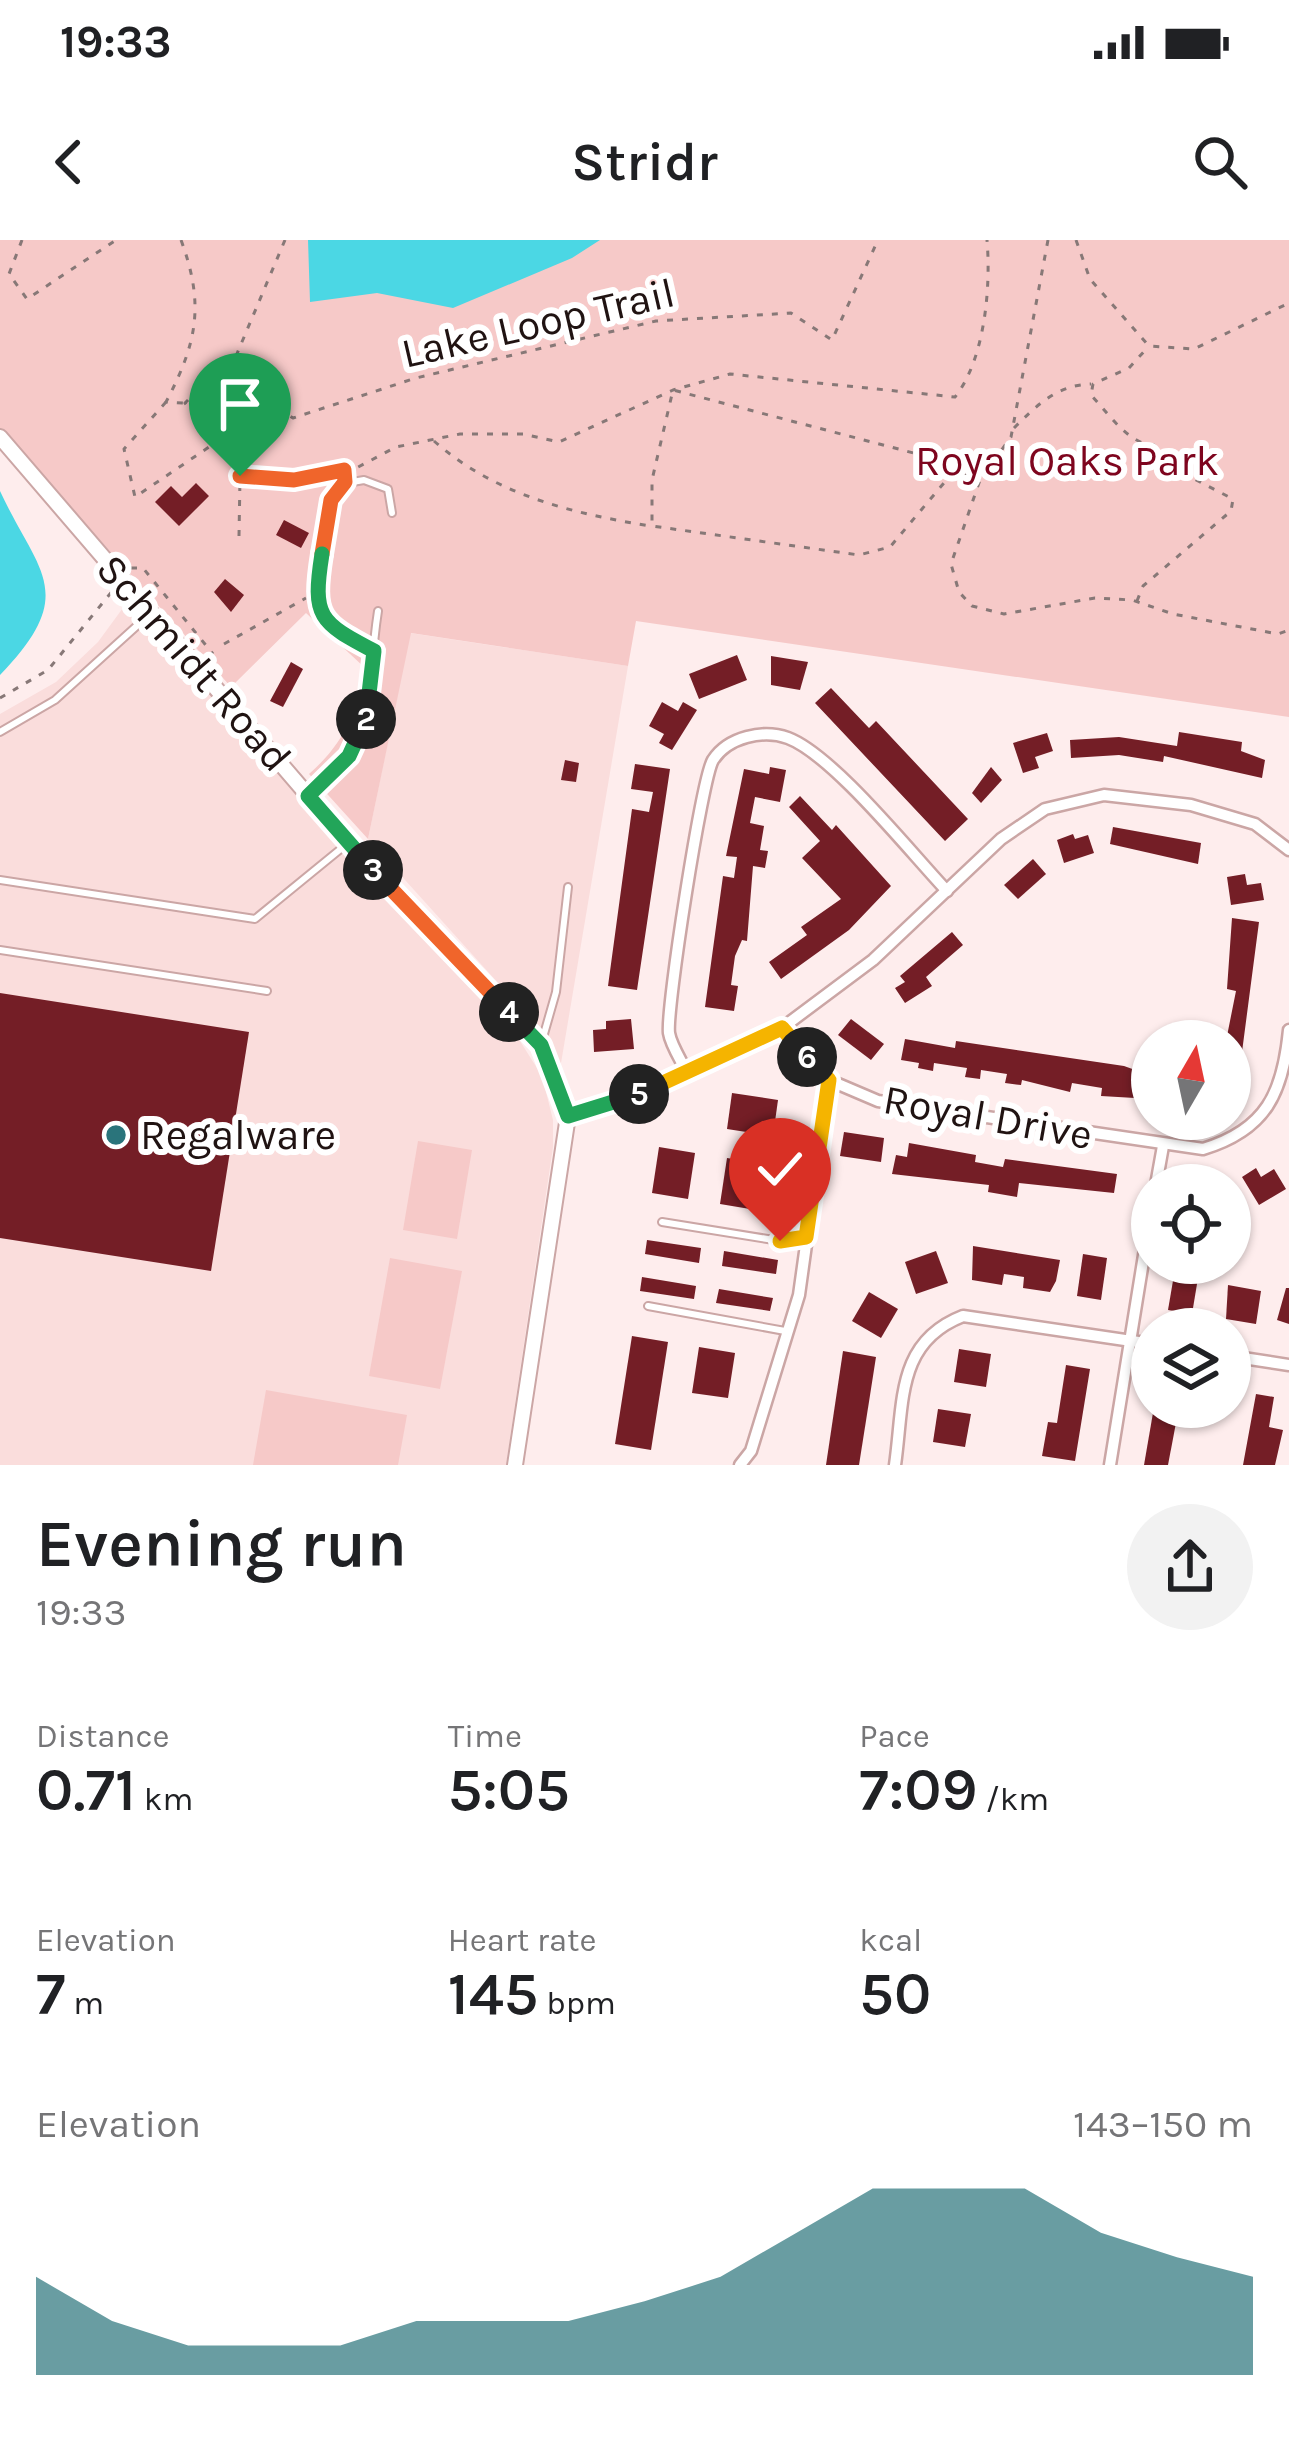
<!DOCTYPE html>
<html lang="en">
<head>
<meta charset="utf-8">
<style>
	:root { --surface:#fff; --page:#f2f2f2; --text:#202124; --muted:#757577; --accent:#2a747b }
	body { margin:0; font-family:Karla,sans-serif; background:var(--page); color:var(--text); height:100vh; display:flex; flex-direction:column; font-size:45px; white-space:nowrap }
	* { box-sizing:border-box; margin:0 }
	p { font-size:39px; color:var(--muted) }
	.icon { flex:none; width:66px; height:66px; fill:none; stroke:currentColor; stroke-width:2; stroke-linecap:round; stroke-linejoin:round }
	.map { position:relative; height:1225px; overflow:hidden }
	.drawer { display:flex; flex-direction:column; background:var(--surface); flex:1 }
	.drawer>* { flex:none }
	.needle { width:78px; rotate:9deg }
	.controls { position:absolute; left:1131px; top:780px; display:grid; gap:24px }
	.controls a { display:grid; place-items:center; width:120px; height:120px; border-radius:50%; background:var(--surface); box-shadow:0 3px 9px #0004; font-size:60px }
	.pin { position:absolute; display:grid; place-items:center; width:102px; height:102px; color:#fff; margin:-123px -51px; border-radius:50% 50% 50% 0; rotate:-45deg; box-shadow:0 0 12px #0007 }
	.pin .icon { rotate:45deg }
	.km { position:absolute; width:60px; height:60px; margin:-30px; border-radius:50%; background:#222; color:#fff; font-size:33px; line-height:60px; text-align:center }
	.round { display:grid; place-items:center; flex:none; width:126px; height:126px; border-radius:63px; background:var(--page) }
	.headline { display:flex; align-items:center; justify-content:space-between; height:204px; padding:0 36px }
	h1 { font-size:66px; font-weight:600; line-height:90px }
	.figures { display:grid; grid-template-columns:repeat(3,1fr); gap:18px; height:204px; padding:12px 36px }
	.figures div { display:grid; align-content:center }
	.figures b { font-size:60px; font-weight:600 }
	.figures small { font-size:33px; font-weight:400 }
	.figures p { font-size:33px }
	.chart { height:336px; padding:24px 36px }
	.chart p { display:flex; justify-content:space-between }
	.chart svg { width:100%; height:216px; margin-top:12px; fill:var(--accent); opacity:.7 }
	.status { display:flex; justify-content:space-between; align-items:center; height:84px; padding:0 60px; background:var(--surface); direction:ltr }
	.status svg { height:33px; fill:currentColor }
	header { display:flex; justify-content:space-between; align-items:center; height:156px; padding:0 36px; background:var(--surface); font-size:54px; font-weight:600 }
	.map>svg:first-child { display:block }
</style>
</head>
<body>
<div class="status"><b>19:33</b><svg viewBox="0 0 49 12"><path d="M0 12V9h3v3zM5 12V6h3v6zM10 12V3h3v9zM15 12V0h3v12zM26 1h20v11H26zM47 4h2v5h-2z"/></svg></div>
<header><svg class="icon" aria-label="back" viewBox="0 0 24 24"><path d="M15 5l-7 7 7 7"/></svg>Stridr<svg class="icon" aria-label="search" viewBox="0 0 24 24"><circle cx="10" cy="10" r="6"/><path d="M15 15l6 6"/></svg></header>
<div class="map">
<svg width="1289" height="1225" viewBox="0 0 1289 1225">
	<rect width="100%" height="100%" fill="#feeded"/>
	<g fill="#fadddc">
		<polygon points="128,361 496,763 542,836 553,880 553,907 506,1225 0,1225 0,474 56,442 98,402"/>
		<polygon points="410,393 628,426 559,835 533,785 508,754 368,599"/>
	</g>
	<g fill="#f6c9c8">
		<path d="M0 0H1289V477L636 381 628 426 411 393 368 599 309 534C346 501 355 475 364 427L306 373 231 447 0 188Z"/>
		<polygon points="418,901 472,910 457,999 403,990"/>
		<polygon points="390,1018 462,1031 440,1149 369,1136"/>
		<polygon points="266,1150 407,1175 398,1225 253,1225"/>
	</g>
	<g fill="#4bd7e4">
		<polygon points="308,0 600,0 572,18 453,68 377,53 310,62"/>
		<path d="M0 251C38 333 80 352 0 435Z"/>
	</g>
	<g fill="#741e26">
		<polygon points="196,243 209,256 179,286 155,262 171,246 182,257"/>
		<polygon points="284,280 309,293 301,308 276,295"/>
		<polygon points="225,339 244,355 231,372 214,352"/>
		<polygon points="737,415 747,440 699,459 689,434"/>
		<polygon points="771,416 808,422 800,450 771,445"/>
		<polygon points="291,422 303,429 283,467 270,461"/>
		<polygon points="831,448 869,488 876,481 968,579 945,601 815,463"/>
		<polygon points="662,462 678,471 683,462 697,470 672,510 659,503 664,494 649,486"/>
		<polygon points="1179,492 1242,502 1241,511 1265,520 1262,538 1164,516 1163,522 1119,515 1071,518 1070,500 1119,497 1177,506"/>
		<polygon points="1047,493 1053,511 1035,517 1039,528 1023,533 1013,503"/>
		<polygon points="565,520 579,523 576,542 561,540"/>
		<polygon points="635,524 670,529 637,750 608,746 632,569 649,572 653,552 631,549"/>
		<polygon points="770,527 786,530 780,562 755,557 750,583 764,586 760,610 768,611 765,628 753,626 747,701 742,700 735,716 731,745 738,746 734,771 705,767 723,636 734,638 737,617 726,616 744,529 769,534"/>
		<polygon points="991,527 1002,540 981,563 972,553"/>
		<polygon points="800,556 832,590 836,585 891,646 849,690 781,739 769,722 807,695 801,687 841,659 802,618 820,601 789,567"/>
		<polygon points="1113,587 1201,603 1198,624 1110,604"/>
		<polygon points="1073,594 1075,599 1088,595 1094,613 1064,623 1057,600"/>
		<polygon points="1033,619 1046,634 1018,659 1004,645"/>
		<polygon points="1245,634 1247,645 1261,643 1264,660 1231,665 1227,637"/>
		<polygon points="1232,678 1259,682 1242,812 1230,810 1226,801 1236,751 1227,749"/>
		<polygon points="952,692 963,705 926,737 932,746 905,763 895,748 905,742 900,736"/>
		<polygon points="0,753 249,792 211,1031 0,998"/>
		<polygon points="631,779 634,809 594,812 593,790 606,789 606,781"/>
		<polygon points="851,779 884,804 871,820 838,795"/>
		<polygon points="905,799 955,808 956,801 1124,826 1152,836 1152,859 1101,856 1102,848 1072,843 1070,852 1022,840 1021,845 1005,843 1007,834 981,830 980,839 965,837 967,828 934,823 933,831 918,828 919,823 901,820"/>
		<polygon points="732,853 778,860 773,896 727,889"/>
		<polygon points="844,892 884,898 881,922 840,916"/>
		<polygon points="909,903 976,915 975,922 1003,927 1005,919 1117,934 1114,953 1019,943 1017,957 988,952 989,945 892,934 896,915 907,917"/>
		<polygon points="659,907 695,913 688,959 652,953"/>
		<polygon points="727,918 764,924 756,970 720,964"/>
		<polygon points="787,927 801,929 793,984 779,981"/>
		<polygon points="1256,928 1261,937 1274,929 1286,949 1259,965 1242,937"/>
		<polygon points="647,1000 701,1008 699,1023 645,1014"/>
		<polygon points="973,1006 1060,1020 1056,1041 1050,1052 1023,1048 1024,1037 1004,1034 1002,1045 972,1040"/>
		<polygon points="724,1011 778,1020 776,1034 722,1026"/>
		<polygon points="936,1011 948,1043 916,1054 905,1022"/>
		<polygon points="1083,1014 1107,1018 1101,1060 1077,1056"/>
		<polygon points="1175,1029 1199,1032 1192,1074 1168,1070"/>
		<polygon points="642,1037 696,1046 694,1059 640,1051"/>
		<polygon points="1228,1045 1261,1051 1256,1084 1226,1079"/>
		<polygon points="1286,1048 1289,1048 1289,1084 1277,1080"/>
		<polygon points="719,1049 773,1058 770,1071 716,1063"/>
		<polygon points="869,1052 898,1069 881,1098 852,1081"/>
		<polygon points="632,1096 668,1102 651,1210 615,1204"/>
		<polygon points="699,1107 735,1113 728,1158 692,1153"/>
		<polygon points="959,1109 991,1114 986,1147 954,1142"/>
		<polygon points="843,1111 876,1117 868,1168 859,1225 826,1225"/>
		<polygon points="1066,1125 1090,1129 1075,1221 1042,1216 1048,1182 1057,1183"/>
		<polygon points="1256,1154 1274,1157 1269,1187 1283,1190 1275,1225 1243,1225"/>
		<polygon points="1154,1167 1179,1167 1168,1225 1144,1225"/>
		<polygon points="938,1169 971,1174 965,1207 933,1202"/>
	</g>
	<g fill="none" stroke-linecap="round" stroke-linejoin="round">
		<defs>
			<g id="service">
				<path d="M374 411C357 402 329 392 320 373 310 354 326 260 341 244L364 240 388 249 392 273"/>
				<polyline points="0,492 55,460 151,373"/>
				<path d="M311 554C387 478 363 467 378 371"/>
				<polyline points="0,640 255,679 348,603"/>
				<polyline points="0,710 267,751"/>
				<polyline points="542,801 556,752 568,647"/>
				<polyline points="662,982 780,1001 806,997"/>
				<polyline points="648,1066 785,1091"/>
			</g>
			<g id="minor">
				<path d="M782 788 824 838 878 861 1203 909C1266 890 1283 853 1289 790"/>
				<path d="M688 835C683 823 671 806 669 793 666 769 702 538 713 520 728 497 763 489 788 498 833 515 911 613 947 651"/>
				<polyline points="568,876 688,835 782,788 873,720 1001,599 1045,569 1104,555 1191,565 1255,584 1289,610"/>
				<polyline points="1156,945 1163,906"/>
				<polyline points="1230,1116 1289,1125"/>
				<polyline points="740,1225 751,1211 799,1055 829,840"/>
				<path d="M895 1225C904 1162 896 1102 963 1076L1152 1104"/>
				<polyline points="1110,1225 1152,966"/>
			</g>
			<polyline id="tertiary" points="0,197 353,608 541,805 568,876 515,1225"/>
		</defs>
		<use href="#service" stroke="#cba6a5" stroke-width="10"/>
		<use href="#minor" stroke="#cba6a5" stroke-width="15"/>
		<use href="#tertiary" stroke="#cba6a5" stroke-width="18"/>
		<g stroke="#877877" stroke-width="3" stroke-dasharray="6 9" stroke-linecap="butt">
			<polyline points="22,0 9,34 27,59 116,0"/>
			<path d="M181 0C205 65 197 103 166 162L183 163"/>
			<polyline points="285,0 228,135 206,142 185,163 240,236 294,240 343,231"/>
			<polyline points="1048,0 1011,197 980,240 951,324 959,352 972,366 1004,374 1095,358 1132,360 1173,374 1278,394 1289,390"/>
			<polyline points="1076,0 1090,39 1149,106 1194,109 1289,63"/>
			<polyline points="228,135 293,178 416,138 656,81 791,73 832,100 878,0"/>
			<polyline points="166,162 124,209 135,257 215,203"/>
			<path d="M1014 188C1037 165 1057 145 1091 144"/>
			<path d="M434 201C495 255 571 273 650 286"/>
			<polyline points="954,231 925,216 673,150 652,240 652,286 859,315 890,307 954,231 980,240"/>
			<path d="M345 234 396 207 460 194H523L559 202 673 150 730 134 955 157C985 119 991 47 987 0"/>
			<polyline points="239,296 240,238"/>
			<polyline points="131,328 143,328 213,414"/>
			<path d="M1137 361 1143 346 1231 271 1233 259 1169 226 1154 205C1129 205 1108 173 1091 155L1093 144 1129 128 1149 106"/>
			<polyline points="224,404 306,358"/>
			<polyline points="0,458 48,430 114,349"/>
		</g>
		<use href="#service" stroke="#fff" stroke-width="6"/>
		<use href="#minor" stroke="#fff" stroke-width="10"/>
		<use href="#tertiary" stroke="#fff" stroke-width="14"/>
	</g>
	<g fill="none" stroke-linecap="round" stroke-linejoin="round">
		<defs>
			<polyline id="split-1" points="240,236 294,240 344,230 345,242 331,260 322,314"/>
			<path id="split-2" d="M322 314C312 377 319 382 374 411L366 479"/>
			<polyline id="split-3" points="366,479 349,516 308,556 373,630"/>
			<polyline id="split-4" points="373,630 509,772"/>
			<polyline id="split-5" points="509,772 541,805 568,876 639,854"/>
			<polyline id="split-6" points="639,854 782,788 807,817"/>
			<polyline id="split-7" points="780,1001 806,997 829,840 807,817"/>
		</defs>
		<use href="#split-1" stroke="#fff" stroke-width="24"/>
		<use href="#split-2" stroke="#fff" stroke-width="24"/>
		<use href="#split-3" stroke="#fff" stroke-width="24"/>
		<use href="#split-4" stroke="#fff" stroke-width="24"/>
		<use href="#split-5" stroke="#fff" stroke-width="24"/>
		<use href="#split-6" stroke="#fff" stroke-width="24"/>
		<use href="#split-7" stroke="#fff" stroke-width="24"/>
		<use href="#split-1" stroke="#f0652b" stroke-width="15"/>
		<use href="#split-2" stroke="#22a559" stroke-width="15"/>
		<use href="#split-3" stroke="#22a559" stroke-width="15"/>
		<use href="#split-4" stroke="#f0652b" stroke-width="15"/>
		<use href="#split-5" stroke="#22a559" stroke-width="15"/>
		<use href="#split-6" stroke="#f5b400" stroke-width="15"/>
		<use href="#split-7" stroke="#f5b400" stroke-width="15"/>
	</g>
	<circle fill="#2a747b" stroke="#fff" stroke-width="4.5" cx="116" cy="895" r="12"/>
	<g text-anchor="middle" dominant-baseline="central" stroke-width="12" stroke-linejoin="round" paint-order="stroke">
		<g font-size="42" fill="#201312" stroke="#fff">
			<text transform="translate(538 83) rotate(-13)">Lake Loop Trail</text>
			<text transform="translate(194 423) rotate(49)">Schmidt Road</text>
			<text transform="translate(988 877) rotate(10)">Royal Drive</text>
		</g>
		<g font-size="42" fill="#7e051e" stroke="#fff">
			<text x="1067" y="221">Royal Oaks Park</text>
		</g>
		<g font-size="42" fill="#201312" stroke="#fff" text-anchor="start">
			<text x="140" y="895">Regalware</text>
		</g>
	</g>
</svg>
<div class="controls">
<a><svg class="needle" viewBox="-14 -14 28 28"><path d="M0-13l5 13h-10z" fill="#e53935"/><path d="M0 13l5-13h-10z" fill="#757577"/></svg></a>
<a><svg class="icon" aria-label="locate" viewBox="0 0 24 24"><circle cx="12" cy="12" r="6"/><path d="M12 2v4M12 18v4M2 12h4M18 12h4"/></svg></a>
<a><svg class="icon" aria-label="layers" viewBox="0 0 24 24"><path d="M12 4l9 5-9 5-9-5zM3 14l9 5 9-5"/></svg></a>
</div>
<div class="pin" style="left:240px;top:236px;background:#1e9e55"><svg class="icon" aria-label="arrive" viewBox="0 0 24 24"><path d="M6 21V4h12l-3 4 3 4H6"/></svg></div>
<div class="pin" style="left:780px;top:1001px;background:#d93025"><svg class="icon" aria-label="check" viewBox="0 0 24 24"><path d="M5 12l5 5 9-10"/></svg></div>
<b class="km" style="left:366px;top:479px">2</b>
<b class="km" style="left:373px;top:630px">3</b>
<b class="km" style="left:509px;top:772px">4</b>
<b class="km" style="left:639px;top:854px">5</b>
<b class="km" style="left:807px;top:817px">6</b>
</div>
<section class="drawer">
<div class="headline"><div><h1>Evening run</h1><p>19:33</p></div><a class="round"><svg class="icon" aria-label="share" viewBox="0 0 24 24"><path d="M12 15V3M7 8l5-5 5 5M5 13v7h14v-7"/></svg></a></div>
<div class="figures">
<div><p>Distance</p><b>0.71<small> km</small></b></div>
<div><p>Time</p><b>5:05</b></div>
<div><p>Pace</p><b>7:09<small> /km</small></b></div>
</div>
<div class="figures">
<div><p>Elevation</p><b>7<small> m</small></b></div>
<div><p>Heart rate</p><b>145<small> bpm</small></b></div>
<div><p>kcal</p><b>50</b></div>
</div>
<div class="chart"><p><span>Elevation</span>143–150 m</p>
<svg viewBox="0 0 160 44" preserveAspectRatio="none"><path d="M0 44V24L10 33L20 38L30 38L40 38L50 33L60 33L70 33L80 29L90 24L100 15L110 6L120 6L130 6L140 15L150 20L160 24V44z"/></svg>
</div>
</section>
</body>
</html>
